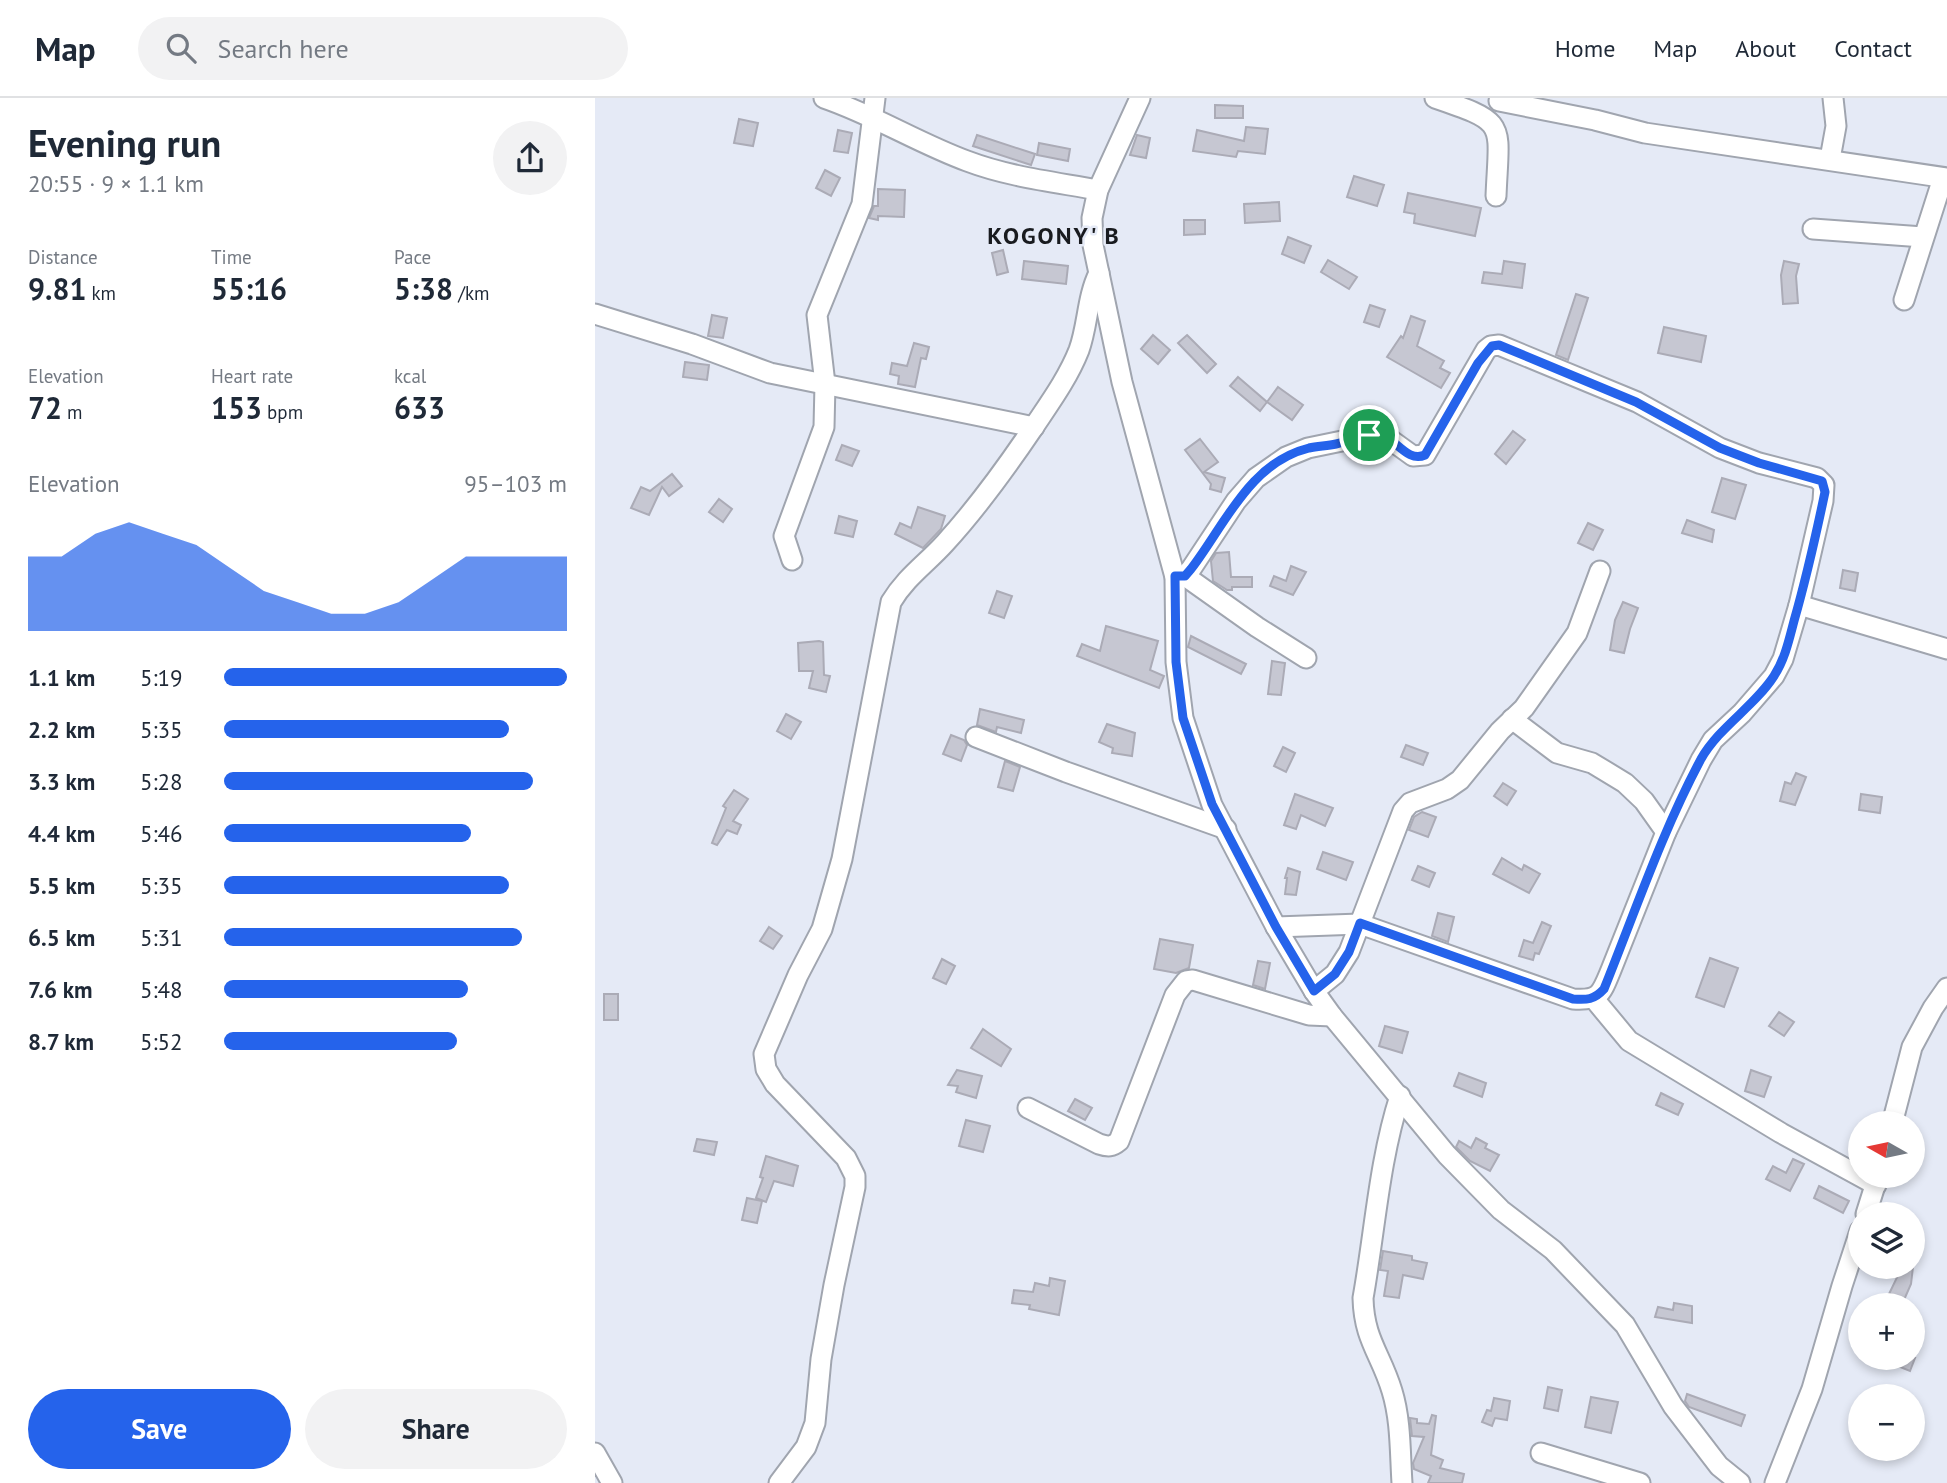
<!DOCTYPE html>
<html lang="en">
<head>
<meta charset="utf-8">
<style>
	:root { --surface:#fff; --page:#f2f2f3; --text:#1f2937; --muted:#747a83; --line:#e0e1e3; --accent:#2563eb }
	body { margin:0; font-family:"PT Sans",sans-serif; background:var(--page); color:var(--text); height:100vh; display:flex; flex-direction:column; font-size:26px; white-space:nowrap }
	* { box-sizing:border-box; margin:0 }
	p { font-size:23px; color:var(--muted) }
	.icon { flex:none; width:38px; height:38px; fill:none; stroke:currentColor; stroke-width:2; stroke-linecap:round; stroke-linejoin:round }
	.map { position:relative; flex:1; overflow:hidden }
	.sheet { display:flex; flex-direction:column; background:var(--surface); width:595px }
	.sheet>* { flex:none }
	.needle { width:46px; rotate:279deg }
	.buttons { position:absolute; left:1253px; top:1013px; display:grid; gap:14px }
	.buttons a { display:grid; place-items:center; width:77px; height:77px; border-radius:50%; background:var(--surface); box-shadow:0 4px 10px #0003; font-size:35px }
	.pin { position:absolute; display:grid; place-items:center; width:60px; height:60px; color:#fff; margin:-30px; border:4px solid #fff; border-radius:50%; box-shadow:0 2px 7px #0007 }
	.round { display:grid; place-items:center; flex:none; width:74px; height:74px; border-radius:37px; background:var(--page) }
	.head { display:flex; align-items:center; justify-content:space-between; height:119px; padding:0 28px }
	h1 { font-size:38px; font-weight:600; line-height:52px }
	.figures { display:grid; grid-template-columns:repeat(3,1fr); gap:10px; height:119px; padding:7px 28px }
	.figures div { display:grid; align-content:center }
	.figures b { font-size:30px; font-weight:600 }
	.figures small { font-size:19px; font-weight:400 }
	.figures p { font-size:19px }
	.chart { height:196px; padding:14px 28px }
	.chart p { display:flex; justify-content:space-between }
	.chart svg { width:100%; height:126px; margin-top:7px; fill:var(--accent); opacity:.7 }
	.cta { display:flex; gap:14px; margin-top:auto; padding:14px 28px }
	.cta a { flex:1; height:80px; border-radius:42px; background:var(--accent); color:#fff; font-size:28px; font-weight:600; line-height:80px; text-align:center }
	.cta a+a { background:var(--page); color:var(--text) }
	ul { padding:0 28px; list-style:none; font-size:23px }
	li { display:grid; grid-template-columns:112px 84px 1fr; align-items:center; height:52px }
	li i { height:18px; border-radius:9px; background:var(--accent) }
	header { display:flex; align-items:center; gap:42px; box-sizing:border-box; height:98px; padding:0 35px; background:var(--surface); border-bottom:2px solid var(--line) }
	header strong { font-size:33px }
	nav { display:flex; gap:38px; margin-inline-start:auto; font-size:24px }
	.search { width:490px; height:63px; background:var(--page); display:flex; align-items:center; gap:18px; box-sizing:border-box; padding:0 24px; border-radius:38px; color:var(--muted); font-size:26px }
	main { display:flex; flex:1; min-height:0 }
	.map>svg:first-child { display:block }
</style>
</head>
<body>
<header>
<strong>Map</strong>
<div class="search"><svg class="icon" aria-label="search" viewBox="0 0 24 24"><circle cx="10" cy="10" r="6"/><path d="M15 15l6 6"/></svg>Search here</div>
<nav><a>Home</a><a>Map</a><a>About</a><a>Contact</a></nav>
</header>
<main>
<section class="sheet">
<div class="head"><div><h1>Evening run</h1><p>20:55 · 9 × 1.1 km</p></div><a class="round"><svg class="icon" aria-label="share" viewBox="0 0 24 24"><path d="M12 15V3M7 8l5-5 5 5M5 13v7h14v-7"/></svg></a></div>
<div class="figures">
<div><p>Distance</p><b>9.81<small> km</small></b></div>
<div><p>Time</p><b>55:16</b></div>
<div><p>Pace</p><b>5:38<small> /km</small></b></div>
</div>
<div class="figures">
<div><p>Elevation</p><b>72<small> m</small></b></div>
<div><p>Heart rate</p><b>153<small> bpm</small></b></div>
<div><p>kcal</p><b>633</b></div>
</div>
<div class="chart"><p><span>Elevation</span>95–103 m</p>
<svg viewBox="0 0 160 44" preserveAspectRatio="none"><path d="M0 44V18L10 18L20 10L30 6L40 10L50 14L60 22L70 30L80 34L90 38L100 38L110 34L120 26L130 18L140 18L150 18L160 18V44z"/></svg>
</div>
<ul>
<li><b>1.1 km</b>5:19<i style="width:100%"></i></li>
<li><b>2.2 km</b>5:35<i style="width:83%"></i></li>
<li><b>3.3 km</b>5:28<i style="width:90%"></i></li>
<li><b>4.4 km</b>5:46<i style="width:72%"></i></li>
<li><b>5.5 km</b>5:35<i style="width:83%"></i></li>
<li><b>6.5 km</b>5:31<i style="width:87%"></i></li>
<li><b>7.6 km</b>5:48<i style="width:71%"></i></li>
<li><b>8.7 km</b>5:52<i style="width:68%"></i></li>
</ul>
<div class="cta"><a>Save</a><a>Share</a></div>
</section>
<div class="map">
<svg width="1352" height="1385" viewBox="0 0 1352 1385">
	<rect width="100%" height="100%" fill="#e5eaf6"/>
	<g fill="#c6c7d2" stroke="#ababb6" stroke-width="2">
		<polygon points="620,7 648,8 648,20 620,20"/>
		<polygon points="144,21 163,25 158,48 139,45"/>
		<polygon points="651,29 673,31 670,56 643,53 641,59 598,53 602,32 649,43"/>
		<polygon points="243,32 257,35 253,55 239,53"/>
		<polygon points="382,37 440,56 436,67 378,48"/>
		<polygon points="542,37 555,40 551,60 535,57"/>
		<polygon points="444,45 475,51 473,63 442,57"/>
		<polygon points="230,72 245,80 236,98 221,90"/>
		<polygon points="759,78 789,87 782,108 752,99"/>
		<polygon points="283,91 310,92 309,119 283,118 283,122 274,120 279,108 283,108"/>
		<polygon points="813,95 886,110 880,138 819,125 820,116 809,114"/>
		<polygon points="684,104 685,123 650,125 649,106"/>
		<polygon points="589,122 610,122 610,136 589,137"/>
		<polygon points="693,139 716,148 709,165 687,156"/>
		<polygon points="408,152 413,174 402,177 397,155"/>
		<polygon points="733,162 762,179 754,191 726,174"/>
		<polygon points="429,163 473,168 471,186 427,181"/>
		<polygon points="909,163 930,166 927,190 887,185 889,174 907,176"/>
		<polygon points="1189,163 1204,166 1201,178 1203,205 1188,206 1186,177"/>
		<polygon points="981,196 993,200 973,262 961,257"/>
		<polygon points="775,207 790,212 784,229 769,224"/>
		<polygon points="117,217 132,220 128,240 113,238"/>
		<polygon points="816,218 830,223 822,248 849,263 845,270 855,275 846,290 792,259 806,238 808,240"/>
		<polygon points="1069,229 1111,238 1106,264 1063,255"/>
		<polygon points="558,237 575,252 563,266 546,251"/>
		<polygon points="592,237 621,266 612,275 583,245"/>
		<polygon points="319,245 334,249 331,261 326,260 320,289 303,286 304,278 295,276 297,265 312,268"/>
		<polygon points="90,264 114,267 112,282 88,279"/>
		<polygon points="643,279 672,304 665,313 635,288"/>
		<polygon points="683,289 708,307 697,322 672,304"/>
		<polygon points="918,333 930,342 911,366 900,356"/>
		<polygon points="605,341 623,364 609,374 630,380 626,394 615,391 616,386 590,352"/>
		<polygon points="247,347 264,353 257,368 241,362"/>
		<polygon points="77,376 87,388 74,398 67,389 54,417 36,410 46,389 55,393"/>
		<polygon points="1127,380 1151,387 1140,421 1117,414"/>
		<polygon points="124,401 137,411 128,424 114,414"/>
		<polygon points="323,409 350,418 346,431 328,450 300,436 305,425 316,430"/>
		<polygon points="244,418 262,423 258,439 240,435"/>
		<polygon points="1092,422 1119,432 1117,444 1087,435"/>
		<polygon points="993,425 1008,432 998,452 983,445"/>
		<polygon points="634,454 636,479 657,479 657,489 637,489 637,492 632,492 618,483 616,463 621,455"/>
		<polygon points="696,468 711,474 698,497 675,488 679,478 691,483"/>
		<polygon points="1248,472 1263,475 1260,493 1245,490"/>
		<polygon points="402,493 417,498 409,520 394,515"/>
		<polygon points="1028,504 1043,510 1035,531 1029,555 1015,552 1020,522"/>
		<polygon points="511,528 563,543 555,572 569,578 564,590 482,558 487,546 505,553"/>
		<polygon points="596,538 651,566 646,576 593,549"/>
		<polygon points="224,543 228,544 229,577 235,578 231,594 214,590 218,573 204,573 203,545"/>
		<polygon points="677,563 690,565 686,597 673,596"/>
		<polygon points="385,611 429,622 426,635 402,629 401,634 382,627"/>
		<polygon points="191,616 206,624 196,641 182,633"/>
		<polygon points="512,626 540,635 537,658 517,655 518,650 504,644"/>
		<polygon points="356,637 369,642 372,647 366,663 348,656"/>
		<polygon points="811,647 833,655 828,667 806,659"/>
		<polygon points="688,649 700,655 691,674 679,668"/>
		<polygon points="410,663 425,669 418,693 403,689"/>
		<polygon points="1201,675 1211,679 1200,707 1185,703 1190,684 1196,686"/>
		<polygon points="908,685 921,693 912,707 899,698"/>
		<polygon points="139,692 153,701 138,723 146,727 142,736 132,732 122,747 117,745 131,710 128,708"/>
		<polygon points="700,696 738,710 730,728 706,717 701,731 689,727"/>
		<polygon points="1266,696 1287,699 1285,715 1264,712"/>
		<polygon points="827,714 841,719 833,739 814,732 819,719"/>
		<polygon points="728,754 758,764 751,782 722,771"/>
		<polygon points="907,760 927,772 929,767 945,776 934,795 898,776"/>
		<polygon points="823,768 840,775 834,789 817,782"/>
		<polygon points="693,770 705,774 701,797 690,796 692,780 690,780"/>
		<polygon points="843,815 859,819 853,844 837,838"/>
		<polygon points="947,824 956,828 944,856 940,855 938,862 924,858 929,842 938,845"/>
		<polygon points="174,829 187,838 178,851 165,843"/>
		<polygon points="565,841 598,847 594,870 581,875 559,871"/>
		<polygon points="1115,860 1143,870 1129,909 1101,899"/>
		<polygon points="347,861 360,868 351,886 338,880"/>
		<polygon points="663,863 675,865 670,891 658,887"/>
		<rect x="9" y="896" width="14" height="26"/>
		<polygon points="1184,914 1199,924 1189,938 1174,928"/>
		<polygon points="790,928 813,934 807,955 784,948"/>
		<polygon points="388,931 416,951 406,968 376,950"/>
		<polygon points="362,972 387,978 381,1000 361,994 363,988 353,987"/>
		<polygon points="1156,972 1176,979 1169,999 1150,993"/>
		<polygon points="864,975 891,985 887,999 859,988"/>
		<polygon points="1066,995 1088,1006 1083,1017 1061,1007"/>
		<polygon points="480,1001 497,1010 490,1022 473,1013"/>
		<polygon points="371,1022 395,1028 388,1054 364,1048"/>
		<polygon points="881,1040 892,1046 890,1050 904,1057 895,1073 875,1063 861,1049 864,1043 876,1050"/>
		<polygon points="102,1041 122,1044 119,1057 99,1053"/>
		<polygon points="171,1058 203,1068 198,1088 179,1083 171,1104 161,1100 168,1080 165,1079"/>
		<polygon points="1198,1061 1209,1066 1195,1093 1171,1081 1178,1068 1191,1075"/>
		<polygon points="1224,1088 1254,1103 1248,1115 1219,1100"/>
		<polygon points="152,1100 167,1103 162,1125 147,1122"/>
		<polygon points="788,1153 817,1158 817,1162 832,1165 828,1181 808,1177 804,1200 789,1198 793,1173 785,1172"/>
		<polygon points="1307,1169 1318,1169 1316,1186 1309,1202 1294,1196"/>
		<polygon points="455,1180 470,1183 464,1217 434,1211 435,1207 417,1205 419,1192 438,1194 440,1185 454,1188"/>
		<polygon points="1079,1205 1097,1208 1097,1225 1060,1219 1063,1209 1078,1212"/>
		<polygon points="1283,1260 1320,1260 1315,1273"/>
		<polygon points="953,1289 967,1292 963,1313 949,1310"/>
		<polygon points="1092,1296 1150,1317 1146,1328 1094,1309 1090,1303"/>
		<polygon points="996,1299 1023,1304 1016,1335 990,1329"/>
		<polygon points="899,1300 915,1303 912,1322 900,1320 897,1328 887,1324 892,1312 896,1313"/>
		<polygon points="837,1317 841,1318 836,1357 848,1362 845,1370 869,1376 867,1385 833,1385 836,1378 819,1371 818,1365 829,1339 817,1338 815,1320 822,1321 822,1325 834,1326"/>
	</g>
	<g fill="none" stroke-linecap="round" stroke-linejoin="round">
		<defs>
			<g id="minor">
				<path d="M229 0C279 17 323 45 372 63 414 79 460 84 503 92"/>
				<polyline points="545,0 503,92 497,120 498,147 527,284 580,479 581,564 588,620 617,707 681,829 719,893 737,918 852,1057 906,1112 958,1152 1030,1227 1078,1308 1124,1368 1145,1385"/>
				<path d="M840 0C914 25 904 24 901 98"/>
				<polyline points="904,3 1000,22 1050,35 1352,80"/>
				<polyline points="1235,61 1241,28 1238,0"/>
				<polyline points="1218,131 1328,139"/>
				<polyline points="1309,202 1348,80"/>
				<polyline points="0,216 97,246 175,275 439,329"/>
				<polyline points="197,462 189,438 229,329 230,286 222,217 267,106 280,0"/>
				<polyline points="590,478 662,529 711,560"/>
				<path d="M580 479 590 478 596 471 641 403 661 380 691 359 713 350 781 336 793 340 818 358 830 357 891 252 896 248 904 247 1042 304 1125 350 1164 365 1222 380 1229 387 1228 403 1204 507 1188 561 1179 578 1147 615 1118 642 1106 662 1071 734 1016 872C1006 896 1005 903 978 901L765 826 681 829"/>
				<polyline points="1204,507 1352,551"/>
				<polyline points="917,621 962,655 997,665 1030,685 1049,703 1071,734"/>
				<polyline points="381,639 471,674 631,731"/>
				<polyline points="719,893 740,876 754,854 808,713 815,705 852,691 865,682 905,633 929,610 982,535 1005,473"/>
				<polyline points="1002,899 1000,902 1034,943 1186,1035 1281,1087"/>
				<path d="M805 998C784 1063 780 1133 768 1200 769 1242 786 1256 797 1293 806 1322 805 1355 807 1385"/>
				<path d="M433 1010 504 1046C513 1049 517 1049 524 1043L580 897 591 883 598 882 714 917 737 918"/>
				<polyline points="1297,1026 1317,949 1338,910 1352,890"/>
				<polyline points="1271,1116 1283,1078"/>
				<polyline points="0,1355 17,1385"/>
				<polyline points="946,1355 1045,1385"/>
				<path d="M184 1385 211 1349 220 1325 226 1261 239 1187 260 1089V1078L251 1060 180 986 171 971 169 956 203 877 227 831 247 761 296 504C311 479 331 466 350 445 382 410 411 370 438 330 454 306 473 280 484 252 493 227 492 199 504 175"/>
				<polyline points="1180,1385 1217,1291 1247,1188 1265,1133"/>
			</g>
		</defs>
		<use href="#minor" stroke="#a0a5af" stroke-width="23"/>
		<use href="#minor" stroke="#fff" stroke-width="19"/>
	</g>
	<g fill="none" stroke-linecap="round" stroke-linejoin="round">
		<defs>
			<path id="route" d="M904 247 1041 304 1125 350 1164 365 1227 383 1230 394C1221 437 1211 481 1199 523 1194 542 1190 561 1179 578 1159 609 1125 628 1106 661 1067 734 1040 814 1009 891 999 902 992 902 978 901L765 825 754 854 740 876 719 893 681 829 617 706 588 620 581 564 580 478H590L596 471C630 427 654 365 714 350 723 348 732 348 741 346 754 343 770 334 783 336 801 339 811 365 830 357L883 265 897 248Z"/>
		</defs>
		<use href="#route" stroke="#fff" stroke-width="14"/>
		<use href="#route" stroke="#2563eb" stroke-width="9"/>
	</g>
	<g text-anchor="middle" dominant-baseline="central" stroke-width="5" stroke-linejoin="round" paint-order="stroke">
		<g font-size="24" font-weight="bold" letter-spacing="2" fill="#191b1f" stroke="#e5eaf6">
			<text x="459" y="137">KOGONY' B</text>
		</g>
	</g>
</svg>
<div class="buttons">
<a><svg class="needle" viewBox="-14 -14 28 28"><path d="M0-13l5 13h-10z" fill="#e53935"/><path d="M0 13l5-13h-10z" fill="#747a83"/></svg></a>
<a><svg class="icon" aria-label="layers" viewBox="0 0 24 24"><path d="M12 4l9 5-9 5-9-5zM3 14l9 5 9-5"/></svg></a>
<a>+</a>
<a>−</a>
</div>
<div class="pin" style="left:774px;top:337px;background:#1e9e55"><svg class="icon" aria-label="arrive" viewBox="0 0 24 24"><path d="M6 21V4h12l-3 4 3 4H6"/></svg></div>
</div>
</main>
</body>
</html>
